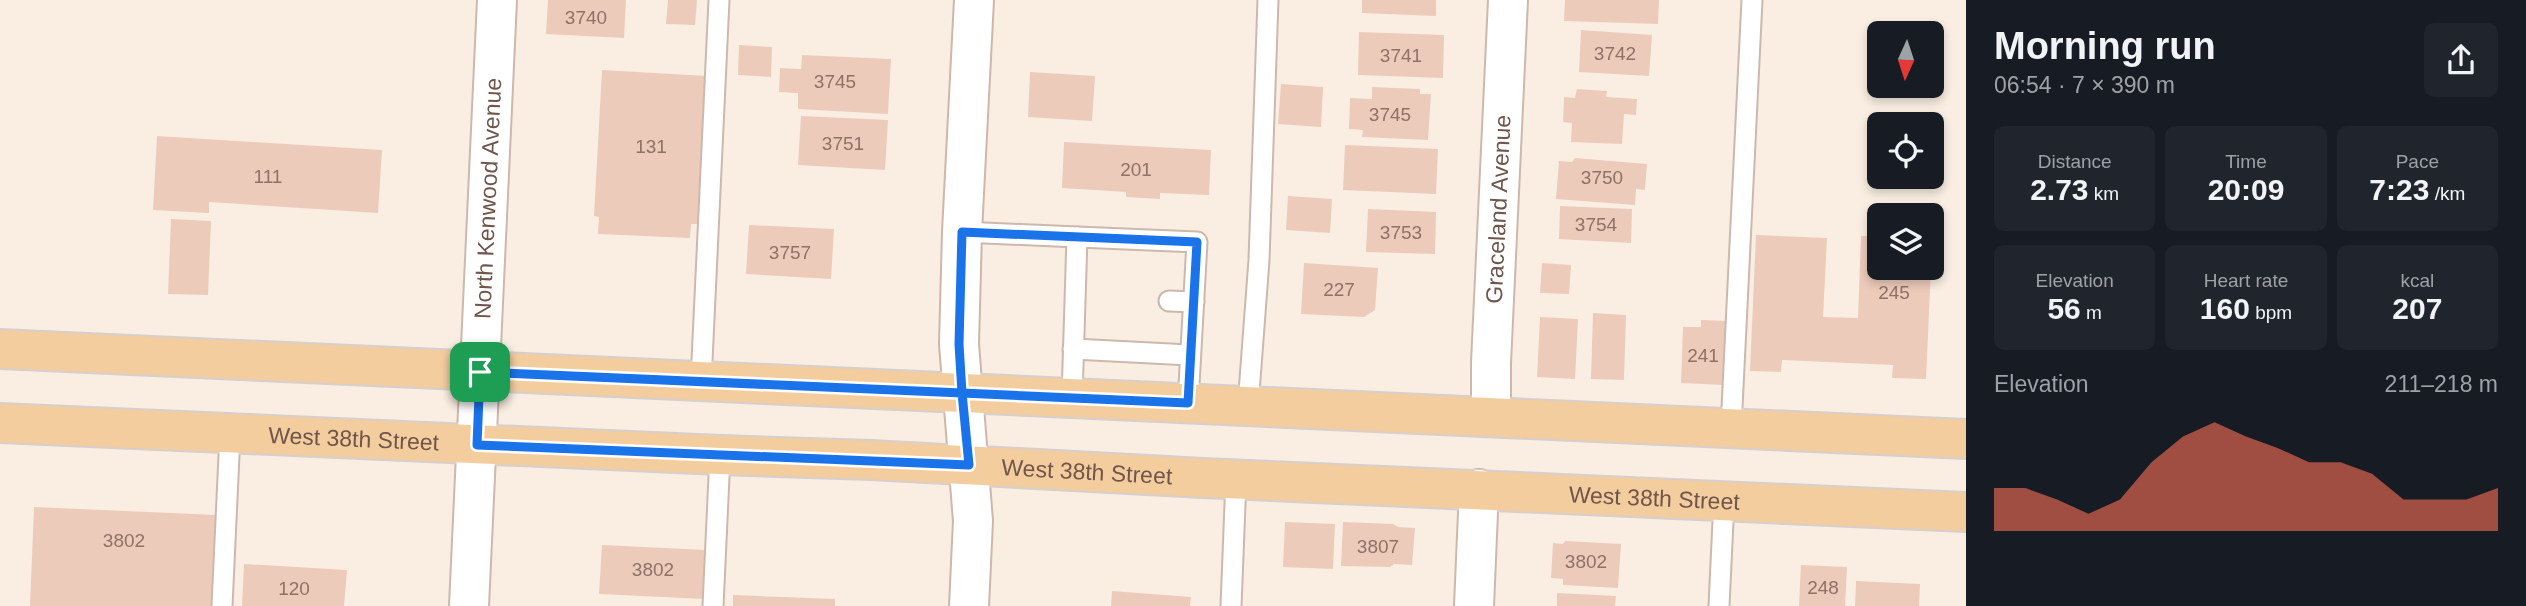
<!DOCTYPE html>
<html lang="en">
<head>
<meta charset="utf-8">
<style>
	:root { --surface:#171b24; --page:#20242c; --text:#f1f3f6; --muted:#9ea1a6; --accent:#db6450 }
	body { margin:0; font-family:Helvetica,sans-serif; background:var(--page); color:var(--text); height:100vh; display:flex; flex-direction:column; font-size:26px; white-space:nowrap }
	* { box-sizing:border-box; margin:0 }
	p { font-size:23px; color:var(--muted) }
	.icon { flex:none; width:38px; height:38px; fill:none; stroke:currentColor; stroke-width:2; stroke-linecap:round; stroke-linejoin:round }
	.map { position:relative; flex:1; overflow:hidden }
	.details { display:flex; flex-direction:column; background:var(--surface); width:560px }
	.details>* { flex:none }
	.needle { width:46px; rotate:183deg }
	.buttons { position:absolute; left:1867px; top:21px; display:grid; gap:14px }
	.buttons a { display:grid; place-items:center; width:77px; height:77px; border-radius:10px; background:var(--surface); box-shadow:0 4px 10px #0003; font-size:35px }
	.pin { position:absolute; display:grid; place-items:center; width:60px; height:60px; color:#fff; margin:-30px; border-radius:14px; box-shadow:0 4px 10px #0006 }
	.round { display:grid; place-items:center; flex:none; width:74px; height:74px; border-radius:10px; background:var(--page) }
	.head { display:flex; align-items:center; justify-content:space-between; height:119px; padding:0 28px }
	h1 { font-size:38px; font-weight:800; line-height:52px }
	.stats { display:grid; grid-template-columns:repeat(3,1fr); gap:10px; height:119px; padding:7px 28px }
	.stats div { display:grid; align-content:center; border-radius:10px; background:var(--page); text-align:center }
	.stats b { font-size:30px; font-weight:800 }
	.stats small { font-size:19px; font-weight:400 }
	.stats p { font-size:19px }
	.chart { height:196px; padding:14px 28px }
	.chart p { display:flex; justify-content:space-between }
	.chart svg { width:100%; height:126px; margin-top:7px; fill:var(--accent); opacity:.7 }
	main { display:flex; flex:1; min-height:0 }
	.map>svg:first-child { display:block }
</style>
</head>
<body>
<main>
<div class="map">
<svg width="1966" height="606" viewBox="0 0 1966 606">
	<rect width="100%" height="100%" fill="#faeee2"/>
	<g fill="#edcbbb">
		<polygon points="548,0 626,0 624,38 546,34"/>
		<polygon points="668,0 697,0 695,25 666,24"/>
		<polygon points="1362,0 1436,0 1436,16 1362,13"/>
		<polygon points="1565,0 1659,0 1658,24 1564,21"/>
		<polygon points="1581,30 1652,35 1649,76 1579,72"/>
		<polygon points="1359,32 1444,35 1443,78 1358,75"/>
		<polygon points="739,45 772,47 771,77 738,75"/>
		<polygon points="802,55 891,59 888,114 798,109 798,93 779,92 780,68 801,69"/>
		<polygon points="602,70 707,76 699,224 691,224 690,238 598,234 599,217 594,216"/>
		<polygon points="1030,72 1095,76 1092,121 1028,117"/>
		<polygon points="1281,84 1323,87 1321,127 1278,124"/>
		<polygon points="1372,87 1420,89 1420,94 1431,94 1428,140 1362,137 1363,130 1349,129 1350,98 1372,99"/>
		<polygon points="1577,89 1607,91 1606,97 1637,99 1636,115 1624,114 1622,144 1571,142 1572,123 1563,122 1564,97 1575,98"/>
		<polygon points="801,116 888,120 885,170 798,165"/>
		<polygon points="157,136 382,150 378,213 209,202 209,213 153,210"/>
		<polygon points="1064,142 1211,150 1209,195 1160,193 1160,199 1126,197 1126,192 1062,188"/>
		<polygon points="1345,145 1438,149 1436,194 1343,190"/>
		<polygon points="1575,158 1647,164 1645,190 1636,189 1635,205 1556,199 1559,161 1572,162"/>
		<polygon points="1288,196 1332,199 1330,233 1286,230"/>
		<polygon points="1560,206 1632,209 1631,243 1559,239"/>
		<polygon points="1368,209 1436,212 1435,254 1366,252"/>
		<polygon points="171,219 211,221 208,295 168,294"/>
		<polygon points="749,225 834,229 831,279 746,274"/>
		<polygon points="1756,235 1827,238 1823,317 1858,318 1861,236 1880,236 1880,268 1931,268 1926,379 1892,378 1893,365 1782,360 1781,372 1750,371"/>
		<polygon points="1304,263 1378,268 1375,310 1364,317 1301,314"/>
		<polygon points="1542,263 1571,265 1569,294 1540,293"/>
		<polygon points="1593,313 1626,315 1624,380 1591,379"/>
		<polygon points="1540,317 1578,319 1575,379 1537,377"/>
		<polygon points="1701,320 1726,321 1723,385 1681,383 1683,327 1701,327"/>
		<polygon points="34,507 217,515 213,606 30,606"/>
		<polygon points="1285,522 1335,524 1333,569 1283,567"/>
		<polygon points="1343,522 1393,524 1398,527 1415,528 1412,565 1394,564 1390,567 1341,566"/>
		<polygon points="1565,541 1621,544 1618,588 1563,585 1563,579 1551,578 1553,543 1563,544"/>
		<polygon points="602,545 706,550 704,599 599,594"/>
		<polygon points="244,564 347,570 344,606 242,606"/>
		<polygon points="1801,565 1847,567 1845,606 1799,606"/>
		<polygon points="1856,581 1920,584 1919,606 1855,606"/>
		<polygon points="1112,591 1191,597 1190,606 1111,606"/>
		<polygon points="1557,593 1616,596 1615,606 1557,606"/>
		<polygon points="733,595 835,599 835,606 733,606"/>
	</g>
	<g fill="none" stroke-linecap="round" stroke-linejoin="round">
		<defs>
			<g id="service">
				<polyline points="962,232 1077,237 1072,398"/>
				<polyline points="1077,237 1197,242 1188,403"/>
				<polyline points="1169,301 1194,302"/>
				<polyline points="1073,349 1190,355"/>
				<polyline points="701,382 719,0"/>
				<polyline points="1248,406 1259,260 1268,0"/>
				<polyline points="1731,428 1752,0"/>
				<polyline points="222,606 230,434"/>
				<polyline points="713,606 720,455"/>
				<polyline points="1231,606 1236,479"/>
				<polyline points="1719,606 1724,500"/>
			</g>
			<g id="minor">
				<path id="s1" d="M1491 417V363L1508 0"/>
				<path id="s2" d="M469 606 497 0"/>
				<polyline points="1474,606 1479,489"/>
			</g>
			<polyline id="secondary" points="969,606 973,521 959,344 962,232 974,0"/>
			<g id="primary">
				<polyline points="0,349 1966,439"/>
				<path id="s3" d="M0 423 720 455 871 460 1203 478 1966 512"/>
			</g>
		</defs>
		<use href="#service" stroke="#ccb8ac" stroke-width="23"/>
		<use href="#minor" stroke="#ccb8ac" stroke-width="42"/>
		<use href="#secondary" stroke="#ceb7aa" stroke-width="42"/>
		<use href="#primary" stroke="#d7cfcd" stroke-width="42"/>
		<use href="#service" stroke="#fff" stroke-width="19"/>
		<use href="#minor" stroke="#fff" stroke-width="38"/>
		<use href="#secondary" stroke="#fff" stroke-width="38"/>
		<use href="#primary" stroke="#f4cd9f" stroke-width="38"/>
	</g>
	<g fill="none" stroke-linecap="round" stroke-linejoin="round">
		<defs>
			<polyline id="route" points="480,372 477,445 969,465 962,393 1188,403 1197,242 962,232 959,344 962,393 480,372"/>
		</defs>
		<use href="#route" stroke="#fff" stroke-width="14"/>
		<use href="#route" stroke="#1a73e8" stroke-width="9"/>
	</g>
	<g text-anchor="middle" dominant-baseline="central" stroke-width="6" stroke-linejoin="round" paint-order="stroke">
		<g font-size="19" fill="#8e7267">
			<text x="586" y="17">3740</text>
			<text x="1615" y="53">3742</text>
			<text x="1401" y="55">3741</text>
			<text x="835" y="81">3745</text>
			<text x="1390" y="114">3745</text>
			<text x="843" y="143">3751</text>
			<text x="651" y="146">131</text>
			<text x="1136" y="169">201</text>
			<text x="268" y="176">111</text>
			<text x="1602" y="177">3750</text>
			<text x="1596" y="224">3754</text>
			<text x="1401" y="232">3753</text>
			<text x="790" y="252">3757</text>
			<text x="1339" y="289">227</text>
			<text x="1894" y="292">245</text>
			<text x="1703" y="355">241</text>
			<text x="124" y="540">3802</text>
			<text x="1378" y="546">3807</text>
			<text x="1586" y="561">3802</text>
			<text x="653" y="569">3802</text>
			<text x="1823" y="587">248</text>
			<text x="294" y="588">120</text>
		</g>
		<g font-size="23" fill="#6f554b" stroke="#fdf3e7">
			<text stroke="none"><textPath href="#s2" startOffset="408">North Kenwood Avenue</textPath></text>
			<text stroke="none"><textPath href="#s1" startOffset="208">Graceland Avenue</textPath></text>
			<text stroke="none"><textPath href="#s3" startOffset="354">West 38th Street</textPath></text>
			<text stroke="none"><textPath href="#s3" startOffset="1088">West 38th Street</textPath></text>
			<text stroke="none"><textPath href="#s3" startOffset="1656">West 38th Street</textPath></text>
		</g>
	</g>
</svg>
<div class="buttons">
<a><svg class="needle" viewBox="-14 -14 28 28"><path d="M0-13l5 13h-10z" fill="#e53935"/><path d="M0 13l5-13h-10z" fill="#9ea1a6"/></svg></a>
<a><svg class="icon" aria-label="locate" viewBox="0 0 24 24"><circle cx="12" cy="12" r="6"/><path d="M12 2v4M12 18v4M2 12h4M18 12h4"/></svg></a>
<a><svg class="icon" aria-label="layers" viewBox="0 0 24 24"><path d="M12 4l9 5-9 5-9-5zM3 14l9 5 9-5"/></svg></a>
</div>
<div class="pin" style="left:480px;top:372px;background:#1e9e55"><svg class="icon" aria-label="arrive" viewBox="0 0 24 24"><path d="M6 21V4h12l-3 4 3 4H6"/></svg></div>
</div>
<section class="details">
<div class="head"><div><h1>Morning run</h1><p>06:54 · 7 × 390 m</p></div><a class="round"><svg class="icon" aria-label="share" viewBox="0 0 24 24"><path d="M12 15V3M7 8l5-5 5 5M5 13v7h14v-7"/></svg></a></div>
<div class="stats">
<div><p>Distance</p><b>2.73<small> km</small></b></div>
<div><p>Time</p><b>20:09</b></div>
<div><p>Pace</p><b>7:23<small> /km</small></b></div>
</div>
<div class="stats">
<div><p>Elevation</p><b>56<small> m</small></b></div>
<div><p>Heart rate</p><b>160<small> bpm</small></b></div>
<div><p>kcal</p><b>207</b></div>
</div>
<div class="chart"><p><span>Elevation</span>211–218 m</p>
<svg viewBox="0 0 160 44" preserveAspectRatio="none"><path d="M0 44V29L10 29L20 33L30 38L40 33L50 20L60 11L70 6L80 11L90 15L100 20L110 20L120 24L130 33L140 33L150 33L160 29V44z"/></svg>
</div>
</section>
</main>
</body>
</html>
